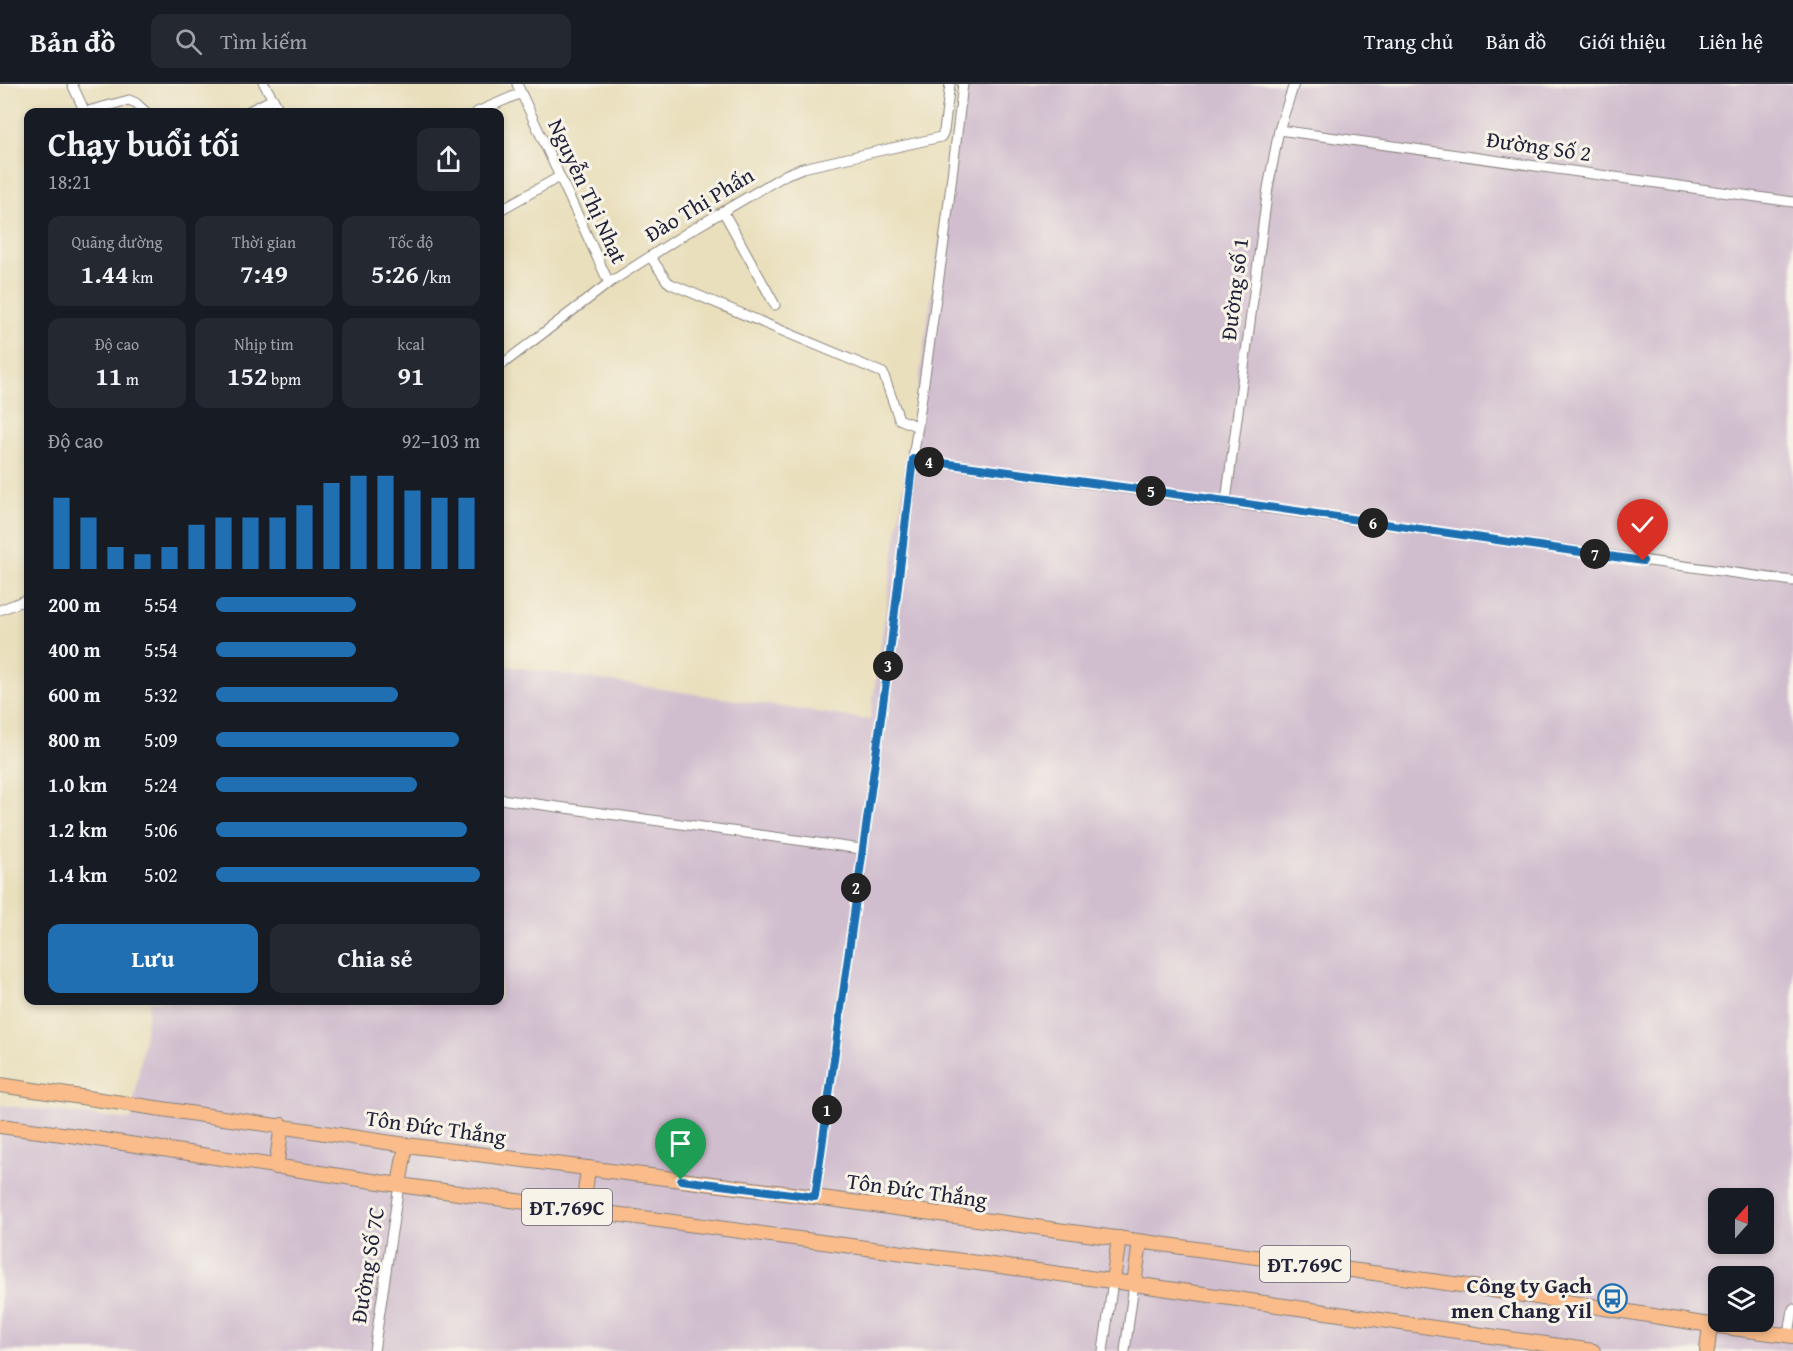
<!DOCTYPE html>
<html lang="vi">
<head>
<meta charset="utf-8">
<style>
	:root { --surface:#171b24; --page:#242831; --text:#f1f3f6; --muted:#9ea1a6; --line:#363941; --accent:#1f6fb2 }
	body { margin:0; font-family:"Gentium Book Plus",serif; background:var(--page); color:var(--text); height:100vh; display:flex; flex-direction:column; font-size:22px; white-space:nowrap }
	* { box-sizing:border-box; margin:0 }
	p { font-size:20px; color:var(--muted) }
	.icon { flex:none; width:33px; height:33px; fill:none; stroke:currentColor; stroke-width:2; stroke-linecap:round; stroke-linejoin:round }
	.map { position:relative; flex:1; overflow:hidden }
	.drawer { position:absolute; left:24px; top:24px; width:480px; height:897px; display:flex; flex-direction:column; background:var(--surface); border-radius:12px; box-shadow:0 3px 9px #0003 }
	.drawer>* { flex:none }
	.needle { width:39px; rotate:21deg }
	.tools { position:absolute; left:1708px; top:1104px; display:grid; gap:12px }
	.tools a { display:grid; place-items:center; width:66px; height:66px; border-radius:12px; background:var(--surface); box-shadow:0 3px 9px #0003; font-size:30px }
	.pin { position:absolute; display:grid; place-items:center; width:51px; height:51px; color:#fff; margin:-62px -26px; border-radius:50% 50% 50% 0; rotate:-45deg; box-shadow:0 0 6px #0007 }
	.pin .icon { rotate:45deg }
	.km { position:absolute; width:30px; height:30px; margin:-15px; border-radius:50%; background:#222; color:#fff; font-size:16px; line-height:30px; text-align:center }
	.round { display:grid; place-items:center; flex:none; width:63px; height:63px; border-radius:12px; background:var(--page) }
	.head { display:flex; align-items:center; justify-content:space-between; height:102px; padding:0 24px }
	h1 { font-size:33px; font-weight:800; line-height:45px }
	.metrics { display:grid; grid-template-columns:repeat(3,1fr); gap:9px; height:102px; padding:6px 24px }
	.metrics div { display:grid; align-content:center; border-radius:12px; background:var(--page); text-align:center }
	.metrics b { font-size:26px; font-weight:800 }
	.metrics small { font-size:16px; font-weight:400 }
	.metrics p { font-size:16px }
	.chart { height:168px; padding:12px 24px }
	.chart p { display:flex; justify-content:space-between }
	.chart svg { width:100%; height:108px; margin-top:6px; stroke:var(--accent); stroke-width:6 }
	.primary-button { display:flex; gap:12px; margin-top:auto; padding:12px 24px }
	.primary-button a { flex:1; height:69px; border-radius:12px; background:var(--accent); color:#fff; font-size:24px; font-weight:800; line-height:69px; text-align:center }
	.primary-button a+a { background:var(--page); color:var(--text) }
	ul { padding:0 24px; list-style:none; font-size:20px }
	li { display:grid; grid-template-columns:96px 72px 1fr; align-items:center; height:45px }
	li i { height:15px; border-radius:8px; background:var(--accent) }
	header { display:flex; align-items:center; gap:36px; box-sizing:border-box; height:84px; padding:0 30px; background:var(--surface); border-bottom:2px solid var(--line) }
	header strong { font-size:28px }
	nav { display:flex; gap:33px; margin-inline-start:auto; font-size:21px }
	.search { width:420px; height:54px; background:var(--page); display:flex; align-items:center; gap:15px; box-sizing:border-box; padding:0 21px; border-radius:12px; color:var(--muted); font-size:22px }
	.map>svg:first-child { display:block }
</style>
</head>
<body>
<header>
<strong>Bản đồ</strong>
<div class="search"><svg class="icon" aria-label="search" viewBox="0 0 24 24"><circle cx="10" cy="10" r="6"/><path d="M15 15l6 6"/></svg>Tìm kiếm</div>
<nav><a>Trang chủ</a><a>Bản đồ</a><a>Giới thiệu</a><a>Liên hệ</a></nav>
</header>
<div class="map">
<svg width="1793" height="1267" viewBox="0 0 1793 1267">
	<rect width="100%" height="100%" fill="#f7f3e8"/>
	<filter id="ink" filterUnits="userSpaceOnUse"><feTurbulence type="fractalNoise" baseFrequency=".0167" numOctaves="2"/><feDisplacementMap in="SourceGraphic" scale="12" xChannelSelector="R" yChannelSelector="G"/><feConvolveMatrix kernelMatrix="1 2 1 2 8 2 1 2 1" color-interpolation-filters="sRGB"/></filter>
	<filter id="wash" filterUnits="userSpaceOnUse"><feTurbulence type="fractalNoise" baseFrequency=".008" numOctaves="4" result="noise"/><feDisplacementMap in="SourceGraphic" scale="24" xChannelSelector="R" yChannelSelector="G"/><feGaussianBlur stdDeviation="1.35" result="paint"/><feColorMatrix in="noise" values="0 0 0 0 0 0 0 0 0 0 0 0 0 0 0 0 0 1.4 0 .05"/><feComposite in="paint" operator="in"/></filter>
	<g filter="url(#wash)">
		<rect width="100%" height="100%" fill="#e9dfbc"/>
		<path fill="#d0bdce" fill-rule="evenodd" d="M962 0H1793V1267H0V1021L131 1036 150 917 500 916V581L870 636ZM1719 1114H1764V1160H1719ZM1719 1192H1764V1238H1719Z"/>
	</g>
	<g filter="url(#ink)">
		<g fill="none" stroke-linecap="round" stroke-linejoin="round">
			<defs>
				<g id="minor">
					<polyline points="72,0 85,28"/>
					<polyline points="264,0 276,20 279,28"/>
					<polyline points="517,0 609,199"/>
					<polyline points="84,28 129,16 136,19 146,28"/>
					<polyline points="247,28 273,15"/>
					<polyline points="477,28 521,9"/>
					<polyline points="1279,46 1793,118"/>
					<polyline points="500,126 559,93"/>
					<polyline points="723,127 775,221"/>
					<polyline points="650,172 667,197 671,200 883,289 899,335 918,343"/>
					<polyline points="500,282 609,199 688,148 787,90 803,84 941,53 944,47 950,0"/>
					<polyline points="913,375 1793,497"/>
					<polyline points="1226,417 1268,104 1279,46 1294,0"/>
					<polyline points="0,526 28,515"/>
					<polyline points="500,715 861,765"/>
					<polyline points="815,1113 890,569 913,375 944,158 963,0"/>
					<polyline points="1789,1251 1793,1225"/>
					<polyline points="374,1267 399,1101"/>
					<polyline points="1103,1267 1113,1197"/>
					<polyline points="1125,1267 1134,1200"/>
				</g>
				<g id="primary">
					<polyline points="0,1001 406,1061 815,1113 1461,1201 1710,1241 1793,1252"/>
					<polyline points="0,1042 77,1052 399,1101 1134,1200 1593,1267"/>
					<polyline points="276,1083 282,1041"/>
					<polyline points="399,1101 406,1061"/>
					<polyline points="583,1125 588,1084"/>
					<polyline points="1113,1197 1119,1154"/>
					<polyline points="1134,1200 1140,1158"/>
					<polyline points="1707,1267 1710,1241"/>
				</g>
			</defs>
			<use href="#minor" stroke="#86807c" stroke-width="11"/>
			<use href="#primary" stroke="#86807c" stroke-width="16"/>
			<use href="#minor" stroke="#fff" stroke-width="9"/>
			<use href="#primary" stroke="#f9bc8a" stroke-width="14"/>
		</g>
	</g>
	<g fill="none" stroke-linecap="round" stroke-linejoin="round" filter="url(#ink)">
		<defs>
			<polyline id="route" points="681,1096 815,1113 890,569 913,375 1226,417 1643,477"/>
		</defs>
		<use href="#route" stroke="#fff" stroke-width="12"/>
		<use href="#route" stroke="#1f6fb2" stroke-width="8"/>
	</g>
	<defs>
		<symbol id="bus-ring" viewBox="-11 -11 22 22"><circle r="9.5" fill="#f7f3e8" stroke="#1f6fb2" stroke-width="1.5"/><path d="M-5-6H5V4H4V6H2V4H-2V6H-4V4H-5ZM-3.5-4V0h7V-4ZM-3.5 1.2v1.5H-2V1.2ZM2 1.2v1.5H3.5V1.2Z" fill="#1f6fb2"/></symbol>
	</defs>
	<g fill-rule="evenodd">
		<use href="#bus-ring" x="1596" y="1198" width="33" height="33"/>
	</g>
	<g text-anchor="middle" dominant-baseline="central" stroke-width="6" stroke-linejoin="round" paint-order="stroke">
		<g fill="#f7f3e8" stroke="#62616f" stroke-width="1.5">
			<rect x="522" y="1105" width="90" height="36" rx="4.5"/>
			<rect x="1260" y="1162" width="90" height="36" rx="4.5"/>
		</g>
		<g font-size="21" font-weight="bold" fill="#22223b">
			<text x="567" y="1123">ĐT.769C</text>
			<text x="1305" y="1180">ĐT.769C</text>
		</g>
		<g font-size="22" fill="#22223b" stroke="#f7f3e8">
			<text transform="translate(1539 62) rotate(8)">Đường Số 2</text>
			<text transform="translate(588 107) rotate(65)">Nguyễn Thị Nhạt</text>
			<text transform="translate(699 120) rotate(-31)">Đào Thị Phấn</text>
			<text transform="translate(1234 205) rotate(-83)">Đường số 1</text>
			<text transform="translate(436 1043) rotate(8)">Tôn Đức Thắng</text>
			<text transform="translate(917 1106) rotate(8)">Tôn Đức Thắng</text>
			<text transform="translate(367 1181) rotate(-81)">Đường Số 7C</text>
		</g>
		<g font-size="22" font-weight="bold" fill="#22223b" stroke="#f7f3e8" text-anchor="end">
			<text x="1592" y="1201">Công ty Gạch<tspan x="1592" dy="25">men Chang Yil</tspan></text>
		</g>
	</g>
</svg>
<div class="tools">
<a><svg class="needle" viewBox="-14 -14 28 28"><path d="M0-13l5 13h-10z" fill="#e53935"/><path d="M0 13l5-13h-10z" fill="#9ea1a6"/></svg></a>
<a><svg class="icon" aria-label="layers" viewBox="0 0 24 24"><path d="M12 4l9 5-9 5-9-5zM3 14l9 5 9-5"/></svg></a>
</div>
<div class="pin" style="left:681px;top:1096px;background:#1e9e55"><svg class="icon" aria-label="arrive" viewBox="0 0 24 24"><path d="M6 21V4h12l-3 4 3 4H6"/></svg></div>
<div class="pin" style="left:1643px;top:477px;background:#d93025"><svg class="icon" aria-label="check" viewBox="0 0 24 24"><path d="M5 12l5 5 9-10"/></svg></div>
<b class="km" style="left:827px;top:1026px">1</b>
<b class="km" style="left:856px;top:804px">2</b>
<b class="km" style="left:888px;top:582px">3</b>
<b class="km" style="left:929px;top:378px">4</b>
<b class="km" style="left:1151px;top:407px">5</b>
<b class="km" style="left:1373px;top:439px">6</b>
<b class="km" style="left:1595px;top:470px">7</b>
<section class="drawer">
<div class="head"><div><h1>Chạy buổi tối</h1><p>18:21</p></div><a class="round"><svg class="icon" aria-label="share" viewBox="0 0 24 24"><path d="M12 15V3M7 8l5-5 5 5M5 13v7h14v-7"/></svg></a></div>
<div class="metrics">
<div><p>Quãng đường</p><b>1.44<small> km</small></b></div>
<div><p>Thời gian</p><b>7:49</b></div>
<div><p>Tốc độ</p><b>5:26<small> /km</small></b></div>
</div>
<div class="metrics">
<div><p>Độ cao</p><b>11<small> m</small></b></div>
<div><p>Nhịp tim</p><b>152<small> bpm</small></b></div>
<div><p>kcal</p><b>91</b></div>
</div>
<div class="chart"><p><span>Độ cao</span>92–103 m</p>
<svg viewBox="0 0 160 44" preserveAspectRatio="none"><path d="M5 44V15M15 44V23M25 44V35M35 44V38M45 44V35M55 44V26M65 44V23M75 44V23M85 44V23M95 44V18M105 44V9M115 44V6M125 44V6M135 44V12M145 44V15M155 44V15"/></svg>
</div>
<ul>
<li><b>200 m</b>5:54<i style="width:53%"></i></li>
<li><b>400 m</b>5:54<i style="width:53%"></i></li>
<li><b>600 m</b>5:32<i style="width:69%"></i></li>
<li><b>800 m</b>5:09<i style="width:92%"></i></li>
<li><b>1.0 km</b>5:24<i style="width:76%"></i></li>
<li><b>1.2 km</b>5:06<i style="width:95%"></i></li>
<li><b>1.4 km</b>5:02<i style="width:100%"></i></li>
</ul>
<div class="primary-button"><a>Lưu</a><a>Chia sẻ</a></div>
</section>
</div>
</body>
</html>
